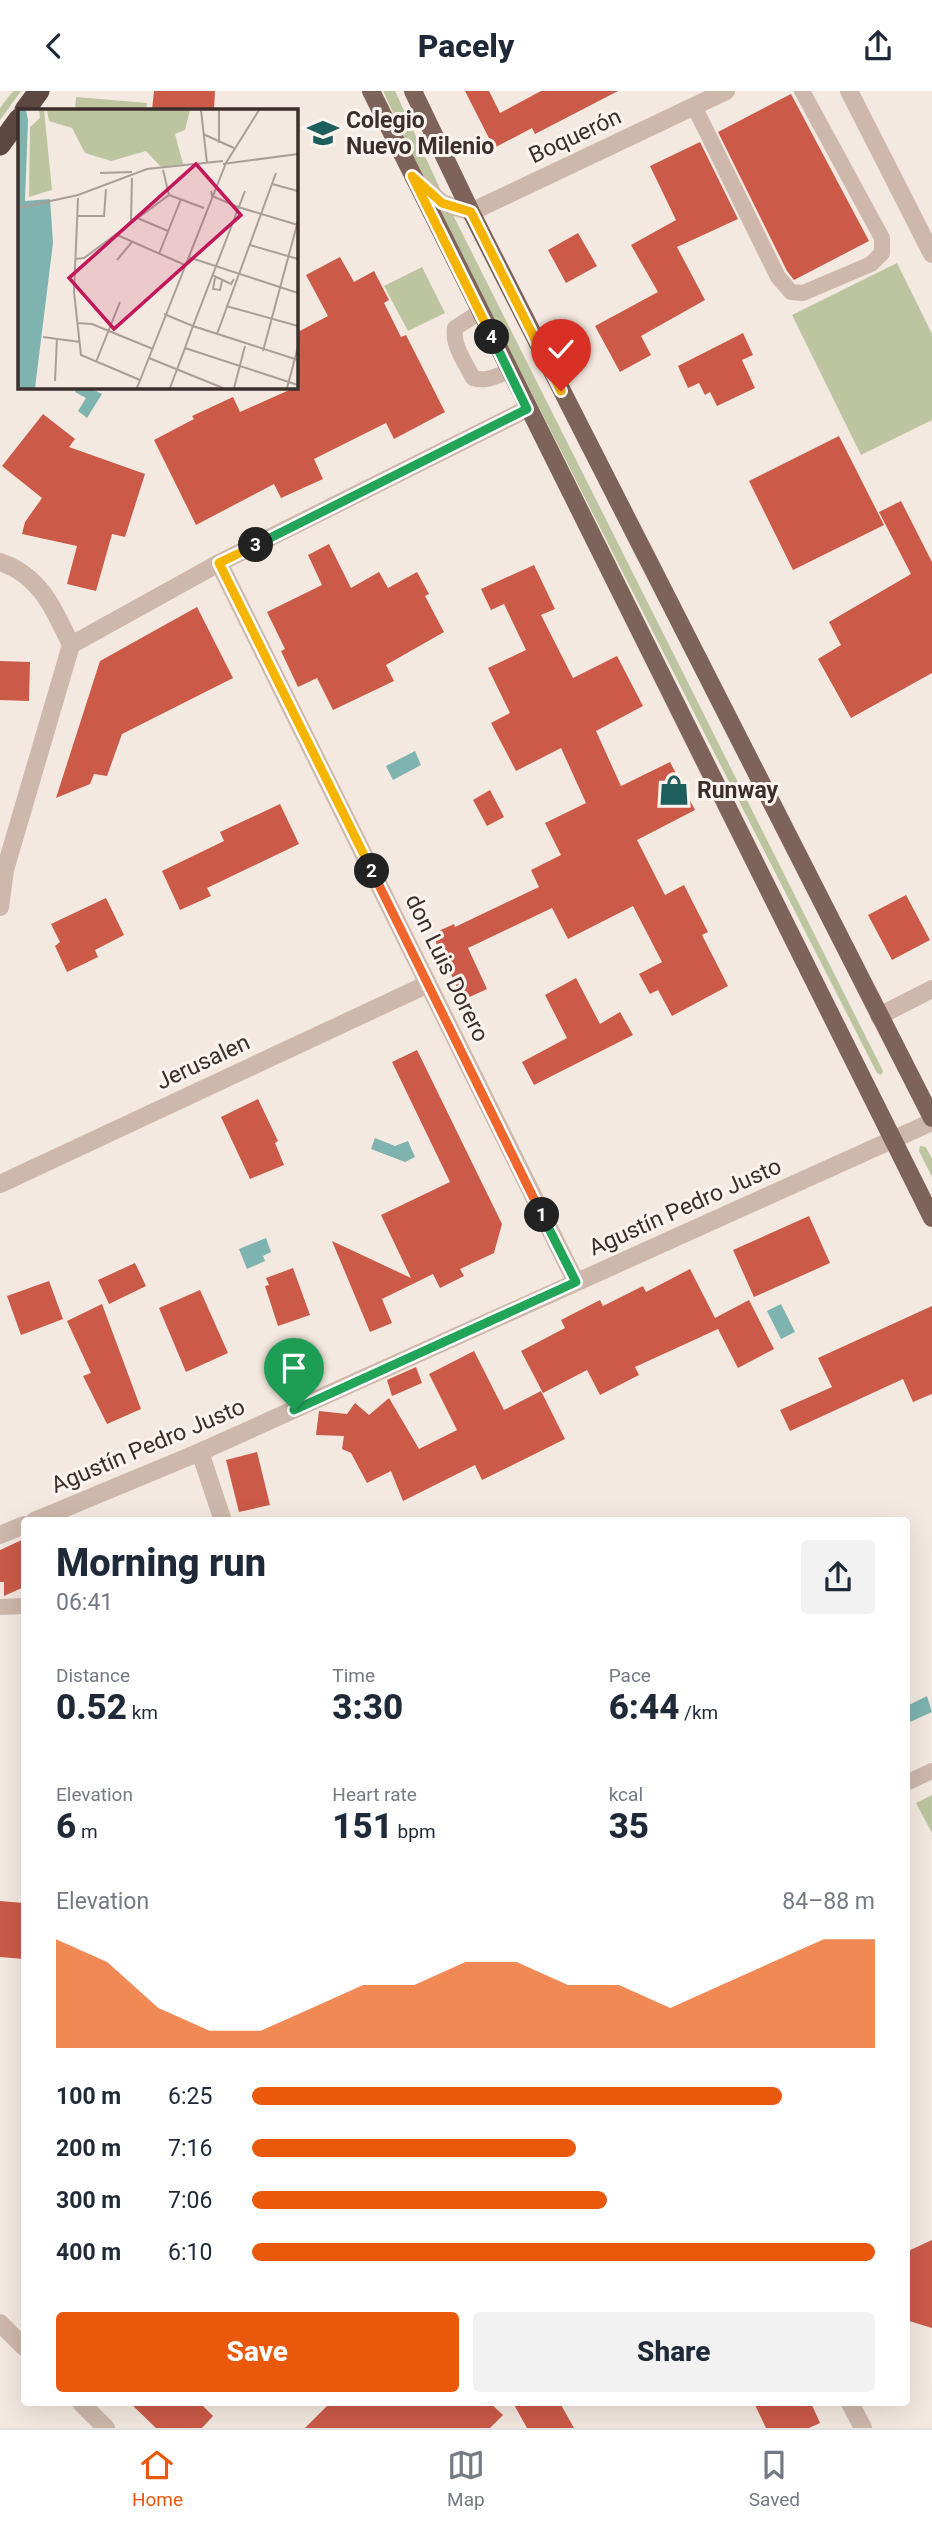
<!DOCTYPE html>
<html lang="en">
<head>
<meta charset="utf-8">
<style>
	:root { --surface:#fff; --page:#f2f2f3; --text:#1f2937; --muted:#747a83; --line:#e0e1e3; --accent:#ea580c }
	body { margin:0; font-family:Roboto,sans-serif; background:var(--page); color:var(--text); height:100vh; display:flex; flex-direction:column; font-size:26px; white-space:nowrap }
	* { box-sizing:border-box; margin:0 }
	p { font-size:23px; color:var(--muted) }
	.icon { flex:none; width:38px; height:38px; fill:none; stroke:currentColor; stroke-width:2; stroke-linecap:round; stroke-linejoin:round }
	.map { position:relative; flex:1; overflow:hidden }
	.side { position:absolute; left:21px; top:1426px; width:889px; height:889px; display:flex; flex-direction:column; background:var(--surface); border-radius:7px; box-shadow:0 7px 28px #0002 }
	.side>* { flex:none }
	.pin { position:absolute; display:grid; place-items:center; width:60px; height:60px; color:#fff; margin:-72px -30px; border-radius:50% 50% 50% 0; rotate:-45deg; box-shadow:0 0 7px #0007 }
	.pin .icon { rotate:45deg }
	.km { position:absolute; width:35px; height:35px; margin:-18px; border-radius:50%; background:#222; color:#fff; font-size:19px; line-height:35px; text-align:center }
	.round { display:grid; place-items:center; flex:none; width:74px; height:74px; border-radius:7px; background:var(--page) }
	.headline { display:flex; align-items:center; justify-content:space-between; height:119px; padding:0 35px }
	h1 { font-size:38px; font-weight:800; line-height:52px }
	.figures { display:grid; grid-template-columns:repeat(3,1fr); gap:10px; height:119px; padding:7px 35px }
	.figures div { display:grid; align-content:center }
	.figures b { font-size:35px; font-weight:800 }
	.figures small { font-size:19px; font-weight:400 }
	.figures p { font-size:19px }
	.chart { height:196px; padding:14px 35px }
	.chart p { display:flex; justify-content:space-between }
	.chart svg { width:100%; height:126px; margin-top:7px; fill:var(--accent); opacity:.7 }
	.action { display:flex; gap:14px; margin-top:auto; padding:14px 35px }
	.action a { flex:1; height:80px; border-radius:7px; background:var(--accent); color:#fff; font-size:28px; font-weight:800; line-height:80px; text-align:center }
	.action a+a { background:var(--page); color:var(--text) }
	ul { padding:0 35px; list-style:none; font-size:23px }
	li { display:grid; grid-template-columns:112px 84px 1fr; align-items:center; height:52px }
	li i { height:18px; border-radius:9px; background:var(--accent) }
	header { display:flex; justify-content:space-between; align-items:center; height:91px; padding:0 35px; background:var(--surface); font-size:32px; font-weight:800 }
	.menu { display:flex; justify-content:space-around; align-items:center; height:98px; border-top:2px solid var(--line); background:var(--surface); font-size:19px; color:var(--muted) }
	.menu a { display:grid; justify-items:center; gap:4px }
	.menu .current { color:var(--accent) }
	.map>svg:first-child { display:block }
</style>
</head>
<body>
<header><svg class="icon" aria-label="back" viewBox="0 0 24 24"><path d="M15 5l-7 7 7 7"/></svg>Pacely<svg class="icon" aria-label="share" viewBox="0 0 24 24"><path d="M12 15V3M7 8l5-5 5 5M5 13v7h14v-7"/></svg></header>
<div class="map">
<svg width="932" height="2337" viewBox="0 0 932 2337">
	<rect width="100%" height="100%" fill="#f4e9e0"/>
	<g fill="#bcc59f">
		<polygon points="13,0 21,0 0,29 0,17"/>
		<polygon points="383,0 395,0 442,102 883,980 881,984 877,982 431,104"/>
		<polygon points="76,6 147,12 146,19 75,19"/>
		<polygon points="897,172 932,243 932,329 861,364 792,224"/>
		<polygon points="422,176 445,222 408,240 384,195"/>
		<polygon points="920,1055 926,1056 932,1068 932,1086 919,1060"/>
		<polygon points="932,1704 932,1742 916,1712"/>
	</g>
	<g fill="#7eb3b0">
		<polygon points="77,296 88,296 102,303 87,327 78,320 86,307 75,301"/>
		<polygon points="415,660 421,674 393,689 386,675"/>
		<polygon points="375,1047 395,1055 408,1050 415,1066 405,1071 371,1058"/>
		<polygon points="266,1147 271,1161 263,1165 265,1170 247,1178 239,1158"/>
		<polygon points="781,1213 795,1241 781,1248 767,1220"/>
		<polygon points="927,1605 932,1621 910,1631 907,1615"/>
	</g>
	<g fill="#cb5a48">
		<polygon points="154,0 215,0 214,19 152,19"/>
		<polygon points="465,0 489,0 500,22 541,0 618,0 535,43 532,37 494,57"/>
		<polygon points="791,3 869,150 794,189 787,180 718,41"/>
		<polygon points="700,51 738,128 677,156 705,209 641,245 651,264 620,281 595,235 658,201 631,154 676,129 650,75"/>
		<polygon points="578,142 597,175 566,192 548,159"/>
		<polygon points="340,166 354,191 374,180 389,209 384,212 401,246 406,244 445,321 394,348 386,332 314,368 323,388 281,407 274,393 196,434 154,349 194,328 192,325 233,306 240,321 296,296 296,242 328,225 306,184"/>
		<polygon points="743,242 753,264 742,269 755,297 717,315 710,301 705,304 699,292 688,297 678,275"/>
		<polygon points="43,323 75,348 69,356 145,383 125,446 112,443 96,500 67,493 77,455 22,443 25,431 42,407 2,375"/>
		<polygon points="839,345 884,434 793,479 749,390"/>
		<polygon points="901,410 932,471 932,582 851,627 818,568 841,554 829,531 911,483 879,421"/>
		<polygon points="329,453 351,497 379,481 388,497 417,481 429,503 425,505 444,541 386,574 394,590 333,619 317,587 298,596 281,560 285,558 267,521 322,494 308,464"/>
		<polygon points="534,474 555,518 541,524 573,587 617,565 643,615 596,640 621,695 670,671 695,719 637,749 665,804 684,794 708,841 702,844 728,895 672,925 658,899 650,903 639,883 662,871 633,815 568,848 552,817 468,857 487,898 463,909 432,843 454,833 455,836 539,796 531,779 561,764 545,732 586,712 561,657 516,680 491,632 510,622 488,577 526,559 504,513 491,519 481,498"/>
		<polygon points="197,516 233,587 122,643 107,685 94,683 90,693 56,707 100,570"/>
		<polygon points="0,570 30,571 29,610 0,609"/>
		<polygon points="490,699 504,726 487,735 473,709"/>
		<polygon points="280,713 299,753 207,797 211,805 180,819 162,780 224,750 220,741"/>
		<polygon points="906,804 930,849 892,869 868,824"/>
		<polygon points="106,807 124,844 95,859 98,866 67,881 55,855 60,851 51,833"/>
		<polygon points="576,887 600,933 620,921 633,944 534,994 522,971 567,947 545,904"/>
		<polygon points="417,959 502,1133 494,1162 460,1178 464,1185 440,1197 433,1183 382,1208 392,1232 370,1241 332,1150 411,1187 381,1124 450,1091 392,971"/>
		<polygon points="258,1008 278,1050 275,1052 284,1074 250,1088 221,1026"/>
		<polygon points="809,1125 830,1172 754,1206 733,1159"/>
		<polygon points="135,1172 146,1195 109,1213 98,1189"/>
		<polygon points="293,1177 310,1224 278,1235 265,1195 269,1194 266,1187"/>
		<polygon points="690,1178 715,1227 749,1209 774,1258 738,1277 718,1238 635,1276 639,1284 600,1304 587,1279 543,1302 521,1260 565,1237 561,1229 600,1209 603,1215 643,1195 646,1201"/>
		<polygon points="49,1190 63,1228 21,1244 7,1205"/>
		<polygon points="200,1199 228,1262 186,1281 159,1217"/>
		<polygon points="102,1213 141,1318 107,1333 83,1285 91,1282 67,1230"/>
		<polygon points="932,1215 932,1303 913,1311 903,1288 790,1340 780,1319 832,1296 818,1267"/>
		<polygon points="474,1260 504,1319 541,1300 565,1348 482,1389 475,1374 403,1410 391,1380 367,1392 351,1362 342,1358 344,1345 316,1344 319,1320 347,1323 355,1312 369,1324 389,1307 419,1358 457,1339 429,1283"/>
		<polygon points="416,1276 422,1292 392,1305 387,1289"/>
		<polygon points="257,1361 270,1414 239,1421 226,1369"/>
		<polygon points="24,1448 24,1496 4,1505 4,1491 0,1491 0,1459"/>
		<polygon points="0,1810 24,1812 24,1868 0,1866"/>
		<polygon points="932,2149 932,2237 906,2229 906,2161"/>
		<polygon points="130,2312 200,2312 213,2325 202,2337 156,2337"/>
		<polygon points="330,2312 490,2312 503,2324 490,2337 305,2337"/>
		<polygon points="513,2312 560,2312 574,2337 527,2337"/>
		<polygon points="754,2312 811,2312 820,2332 809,2337 766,2337"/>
	</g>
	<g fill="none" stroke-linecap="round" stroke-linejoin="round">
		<g stroke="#ceb7ab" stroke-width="16">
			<polyline points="694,15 778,186 791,201 803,202 871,173 882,162 882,147 802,0"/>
			<path d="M480 221 455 237C452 254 465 271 473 287 486 291 496 285 509 280"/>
			<polyline points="0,1516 24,1515"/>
			<polyline points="906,1692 932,1680"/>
		</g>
		<g stroke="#ceb7ab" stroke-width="18">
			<polyline points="849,0 932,163"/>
			<polyline points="414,87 442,112 471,121 726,0"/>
			<path d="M0 471C40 484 54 518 71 554L5 779 0 816"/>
			<polyline points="219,472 576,1191"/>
			<polyline points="71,554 219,472 527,318"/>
			<polyline points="879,925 932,898"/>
			<polyline points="0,1093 428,893"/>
			<polyline points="200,1361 223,1430"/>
			<polyline points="34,1430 200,1361 932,1031"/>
			<polyline points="0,1444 24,1434"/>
			<polyline points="0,2232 24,2256"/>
			<polyline points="81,2312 106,2337"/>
			<polyline points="850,2312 863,2337"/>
		</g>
		<g stroke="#7e635b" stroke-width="18">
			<polyline points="371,0 932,1127"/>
			<polyline points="413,0 471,121 932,1027"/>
		</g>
		<g stroke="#5c4741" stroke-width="21">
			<polyline points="25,19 39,0"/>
			<polyline points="0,54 19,28"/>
		</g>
	</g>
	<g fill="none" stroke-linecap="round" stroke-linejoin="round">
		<defs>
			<polyline id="split-1" points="294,1319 576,1191 542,1124"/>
			<polyline id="split-2" points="372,780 542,1124"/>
			<polyline id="split-3" points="256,454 219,472 372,780"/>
			<polyline id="split-4" points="256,454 527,318 492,246"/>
			<polyline id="split-5" points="492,246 412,85 442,112 471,121 561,300"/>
		</defs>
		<use href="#split-1" stroke="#fff" stroke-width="14"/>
		<use href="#split-2" stroke="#fff" stroke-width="14"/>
		<use href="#split-3" stroke="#fff" stroke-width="14"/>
		<use href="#split-4" stroke="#fff" stroke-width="14"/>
		<use href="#split-5" stroke="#fff" stroke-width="14"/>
		<use href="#split-1" stroke="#22a559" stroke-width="9"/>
		<use href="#split-2" stroke="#f0652b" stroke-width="9"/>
		<use href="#split-3" stroke="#f5b400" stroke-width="9"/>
		<use href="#split-4" stroke="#22a559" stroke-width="9"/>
		<use href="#split-5" stroke="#f5b400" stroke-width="9"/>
	</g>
	<defs>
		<symbol id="school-bare" viewBox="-9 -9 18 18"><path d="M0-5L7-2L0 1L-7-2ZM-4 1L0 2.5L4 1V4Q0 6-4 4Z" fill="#1e5f5d" stroke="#fbf3ed" stroke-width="2.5" paint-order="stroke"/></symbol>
		<symbol id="shop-bare" viewBox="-9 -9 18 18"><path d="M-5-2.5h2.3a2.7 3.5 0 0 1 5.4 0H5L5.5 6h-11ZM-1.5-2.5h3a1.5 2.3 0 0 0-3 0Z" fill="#1e5f5d" stroke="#fbf3ed" stroke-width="2.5" paint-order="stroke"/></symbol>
	</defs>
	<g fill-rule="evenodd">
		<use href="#school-bare" x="301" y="20" width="44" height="44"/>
		<use href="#shop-bare" x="652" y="677" width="44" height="44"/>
	</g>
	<g text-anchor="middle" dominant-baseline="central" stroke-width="6" stroke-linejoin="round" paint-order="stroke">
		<g font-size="23" font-weight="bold" fill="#3b2e2b" stroke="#fbf3ed" text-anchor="start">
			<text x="346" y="29">Colegio<tspan x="346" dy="26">Nuevo Milenio</tspan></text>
			<text x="697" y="699">Runway</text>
		</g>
		<g font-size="23" fill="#3b2e2b" stroke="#fbf3ed">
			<text transform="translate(575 45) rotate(-25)">Boquerón</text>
			<text transform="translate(447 877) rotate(64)">don Luis Dorero</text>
			<text transform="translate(203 971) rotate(-25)">Jerusalen</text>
			<text transform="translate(685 1116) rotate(-24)">Agustín Pedro Justo</text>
			<text transform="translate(148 1355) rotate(-23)">Agustín Pedro Justo</text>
		</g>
	</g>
	<g transform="translate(18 18)">
		<rect width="280" height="280" fill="#f4e9e0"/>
		<path d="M21 1H26L34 81 11 88 12 18 22 9ZM29 1H172L167 21 157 25 165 55 143 58 128 42 93 52 67 44 54 19 31 12Z" fill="#bcc59f"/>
		<path d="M0 1H8L10 11 7 92 32 90 35 134 17 279H0Z" fill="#7eb3b0"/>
		<path fill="none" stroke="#aa9e98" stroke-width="2" d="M183 1 189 54M201 1V34M185 25 216 39M205 55 280 45M145 61 151 86M82 64 114 63M254 75 280 82M193 82 194 87 220 98 280 116M227 82 175 217 280 251M151 86 186 99M60 89 56 183 63 246 122 271M0 99 60 86 129 60 205 52M60 107H86L88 80M117 108 150 122M113 111 114 69M97 125 167 156M232 136 280 150M141 145 163 90M170 148 280 184M57 150 66 149 151 86M99 151 114 133M194 166 213 175 216 170M197 169 195 180 202 181 204 172M208 197 280 217M146 205 175 217 167 239 280 276M59 214 74 215 135 240M199 225 258 64M25 228 62 233M245 242 280 112M131 249 205 279M78 253 102 193M37 272 39 229M119 279 208 54 241 1M152 279 167 239M216 279 227 237M269 279 280 238"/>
		<path fill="#c2185b" fill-opacity="0.15" stroke="#c2185b" stroke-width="3.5" d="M178 55 223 106 96 220 51 169Z"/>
		<rect width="280" height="280" fill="none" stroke="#3b2e2b" stroke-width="3.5"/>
	</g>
</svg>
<div class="pin" style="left:294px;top:1319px;background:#1e9e55"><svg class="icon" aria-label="arrive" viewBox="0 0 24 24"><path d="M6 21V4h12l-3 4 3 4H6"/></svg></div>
<div class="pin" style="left:561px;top:300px;background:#d93025"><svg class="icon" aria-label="check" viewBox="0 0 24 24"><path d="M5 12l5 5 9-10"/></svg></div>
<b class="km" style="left:542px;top:1124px">1</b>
<b class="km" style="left:372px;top:780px">2</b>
<b class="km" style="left:256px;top:454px">3</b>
<b class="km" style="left:492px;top:246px">4</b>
<section class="side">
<div class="headline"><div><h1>Morning run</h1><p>06:41</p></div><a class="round"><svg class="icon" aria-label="share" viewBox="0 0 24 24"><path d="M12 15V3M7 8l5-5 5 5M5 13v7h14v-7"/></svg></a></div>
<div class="figures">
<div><p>Distance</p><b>0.52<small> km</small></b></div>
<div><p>Time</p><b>3:30</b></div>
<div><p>Pace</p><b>6:44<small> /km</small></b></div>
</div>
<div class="figures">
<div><p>Elevation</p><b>6<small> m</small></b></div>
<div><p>Heart rate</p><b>151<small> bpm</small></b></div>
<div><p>kcal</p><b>35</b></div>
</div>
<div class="chart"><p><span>Elevation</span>84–88 m</p>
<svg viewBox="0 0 160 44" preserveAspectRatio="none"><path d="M0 44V6L10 14L20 30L30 38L40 38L50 30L60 22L70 22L80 14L90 14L100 22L110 22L120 30L130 22L140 14L150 6L160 6V44z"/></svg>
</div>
<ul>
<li><b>100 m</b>6:25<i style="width:85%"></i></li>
<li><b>200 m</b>7:16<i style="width:52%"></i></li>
<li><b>300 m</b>7:06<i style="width:57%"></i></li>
<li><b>400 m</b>6:10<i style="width:100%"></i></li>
</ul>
<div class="action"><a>Save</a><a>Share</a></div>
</section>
</div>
<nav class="menu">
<a class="current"><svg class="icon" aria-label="home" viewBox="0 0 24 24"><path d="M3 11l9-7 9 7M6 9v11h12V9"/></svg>Home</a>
<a><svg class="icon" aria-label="map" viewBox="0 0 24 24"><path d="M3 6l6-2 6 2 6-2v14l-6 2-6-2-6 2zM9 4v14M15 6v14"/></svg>Map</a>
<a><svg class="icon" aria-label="saved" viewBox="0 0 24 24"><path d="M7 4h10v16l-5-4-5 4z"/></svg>Saved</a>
</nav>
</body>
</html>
